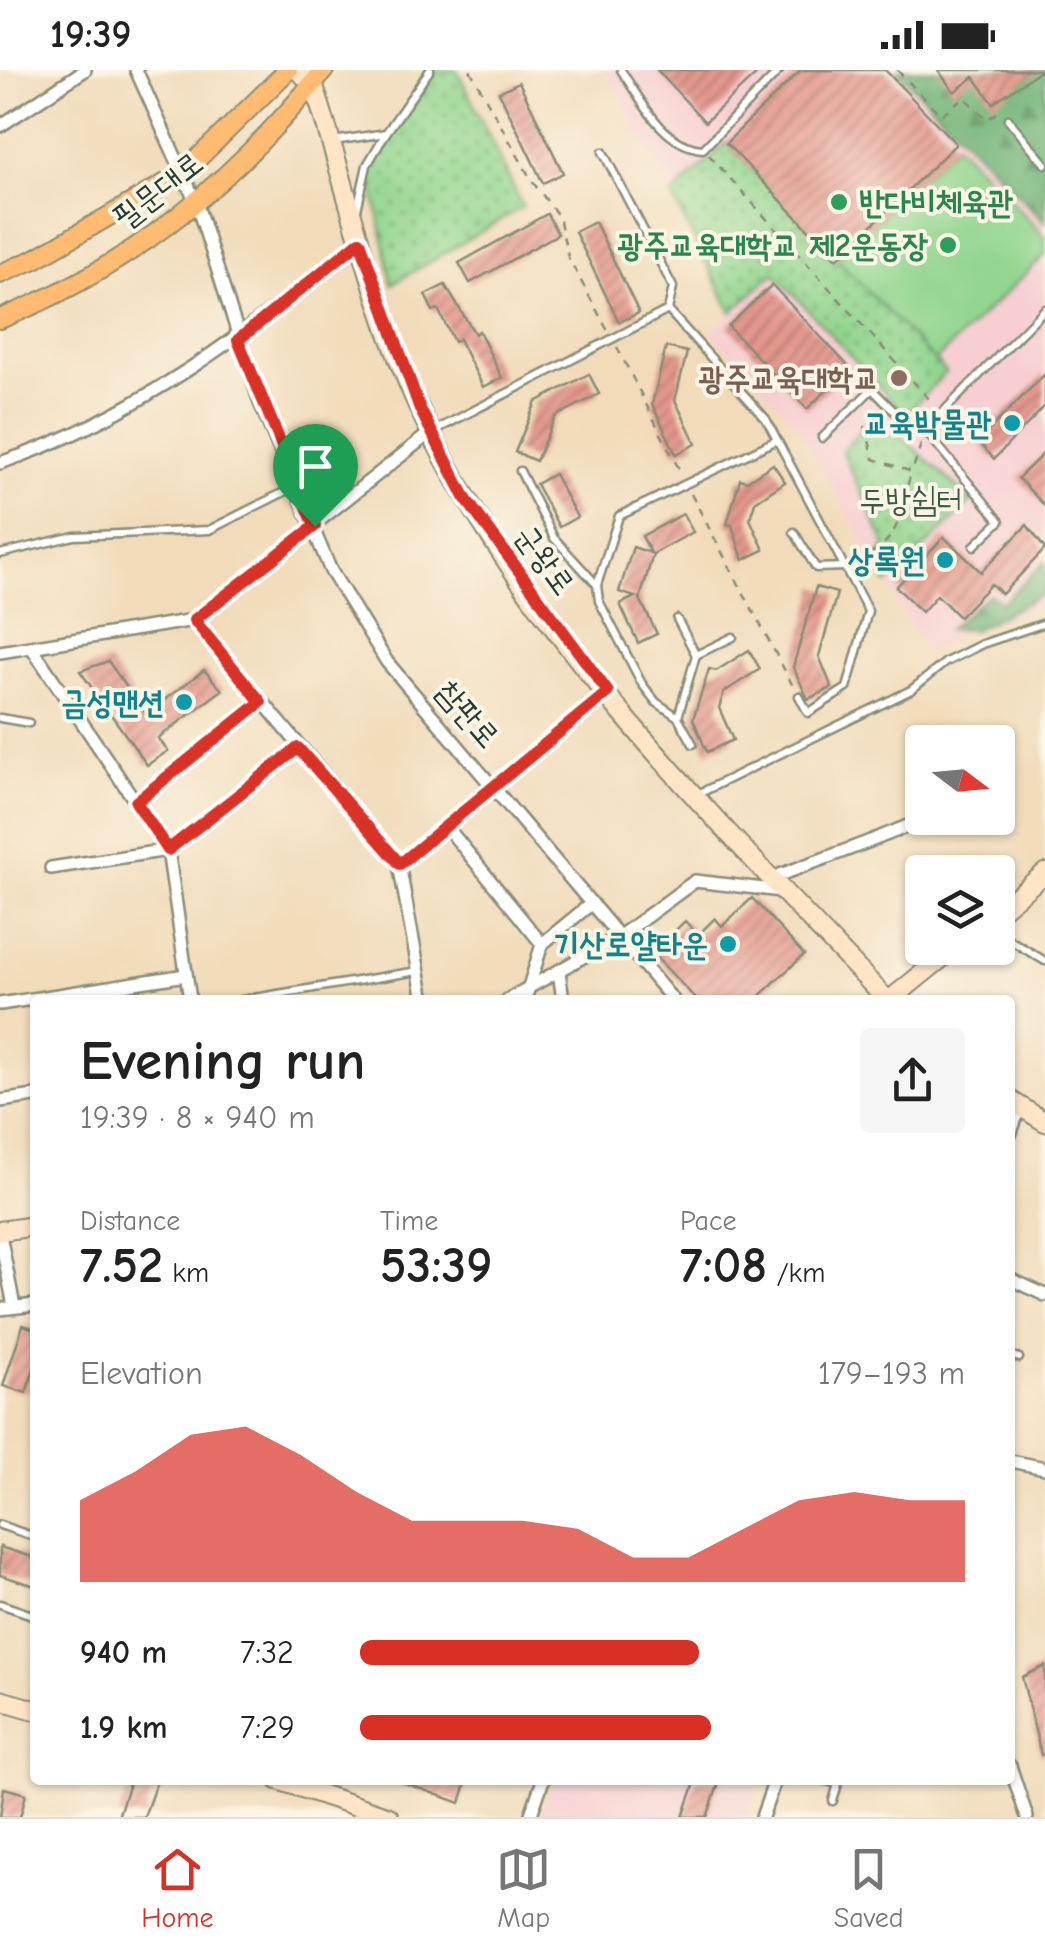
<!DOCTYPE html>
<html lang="en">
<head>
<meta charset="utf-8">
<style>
	:root { --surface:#fff; --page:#f6f6f6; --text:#222; --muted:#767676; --line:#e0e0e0; --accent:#d93025 }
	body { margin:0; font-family:"Comic Neue","Poor Story",sans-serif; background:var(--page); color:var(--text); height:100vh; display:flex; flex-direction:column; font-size:38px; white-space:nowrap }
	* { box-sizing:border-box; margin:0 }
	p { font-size:32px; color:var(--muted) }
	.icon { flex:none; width:55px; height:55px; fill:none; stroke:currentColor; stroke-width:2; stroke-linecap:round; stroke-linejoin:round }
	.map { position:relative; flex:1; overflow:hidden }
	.side { position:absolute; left:30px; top:925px; width:985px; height:790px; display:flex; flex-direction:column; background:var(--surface); border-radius:10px; box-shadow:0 2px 8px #0004 }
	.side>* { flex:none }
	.needle { width:65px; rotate:106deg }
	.fabs { position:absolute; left:905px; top:655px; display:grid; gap:20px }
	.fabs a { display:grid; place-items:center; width:110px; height:110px; border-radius:10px; background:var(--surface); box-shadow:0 2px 8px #0004; font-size:50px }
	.pin { position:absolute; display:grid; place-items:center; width:85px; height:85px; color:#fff; margin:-102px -42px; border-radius:50% 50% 50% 0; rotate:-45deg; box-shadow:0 0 10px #0007 }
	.pin .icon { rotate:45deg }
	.round { display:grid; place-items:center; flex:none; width:105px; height:105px; border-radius:10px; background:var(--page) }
	.overview { display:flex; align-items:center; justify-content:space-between; height:170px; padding:0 50px }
	h1 { font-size:55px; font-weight:800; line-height:75px }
	.figures { display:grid; grid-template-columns:repeat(3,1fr); gap:15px; height:170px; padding:10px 50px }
	.figures div { display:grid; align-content:center }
	.figures b { font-size:50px; font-weight:800 }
	.figures small { font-size:28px; font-weight:400 }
	.figures p { font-size:28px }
	.chart { height:280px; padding:20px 50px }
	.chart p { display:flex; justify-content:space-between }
	.chart svg { width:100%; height:180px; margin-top:10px; fill:var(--accent); opacity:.7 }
	ul { padding:0 50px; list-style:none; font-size:32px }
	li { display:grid; grid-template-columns:160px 120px 1fr; align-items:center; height:75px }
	li i { height:25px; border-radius:12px; background:var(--accent) }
	.status { display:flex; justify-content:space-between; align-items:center; height:70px; padding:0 50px; background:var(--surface); direction:ltr }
	.status svg { height:28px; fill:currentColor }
	.tabs { display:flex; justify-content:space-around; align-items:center; height:140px; border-top:2px solid var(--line); background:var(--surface); font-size:28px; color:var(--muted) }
	.tabs a { display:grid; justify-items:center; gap:5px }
	.tabs .active { color:var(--accent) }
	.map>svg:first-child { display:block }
</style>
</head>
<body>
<div class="status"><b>19:39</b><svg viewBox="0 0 49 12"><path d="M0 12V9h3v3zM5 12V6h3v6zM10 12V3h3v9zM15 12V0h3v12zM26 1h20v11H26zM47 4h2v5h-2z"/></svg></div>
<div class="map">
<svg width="1045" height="1747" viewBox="0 0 1045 1747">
	<defs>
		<pattern id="forest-firs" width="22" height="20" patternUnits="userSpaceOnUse" patternTransform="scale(2.5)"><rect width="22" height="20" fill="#74b679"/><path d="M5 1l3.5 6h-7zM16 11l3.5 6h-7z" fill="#5f9564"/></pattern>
		<pattern id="park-dots" width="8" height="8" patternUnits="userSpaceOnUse" patternTransform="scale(2.5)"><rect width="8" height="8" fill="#91d58e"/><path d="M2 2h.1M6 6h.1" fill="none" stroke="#76ae75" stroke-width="1.8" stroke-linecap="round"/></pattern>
		<pattern id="building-hatch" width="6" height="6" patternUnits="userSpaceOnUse" patternTransform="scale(2.5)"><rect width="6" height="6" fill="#e4988c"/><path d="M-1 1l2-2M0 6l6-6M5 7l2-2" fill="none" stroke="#b87d73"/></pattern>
	</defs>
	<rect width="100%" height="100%" fill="#fcf5e5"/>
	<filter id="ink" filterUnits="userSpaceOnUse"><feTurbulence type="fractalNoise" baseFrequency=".01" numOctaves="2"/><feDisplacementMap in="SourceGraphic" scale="20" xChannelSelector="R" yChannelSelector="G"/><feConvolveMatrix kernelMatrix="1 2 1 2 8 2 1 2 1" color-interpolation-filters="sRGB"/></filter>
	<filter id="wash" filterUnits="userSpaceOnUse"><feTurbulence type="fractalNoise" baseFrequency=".0048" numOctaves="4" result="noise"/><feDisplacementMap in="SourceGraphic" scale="40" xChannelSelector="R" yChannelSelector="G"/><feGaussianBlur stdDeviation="2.25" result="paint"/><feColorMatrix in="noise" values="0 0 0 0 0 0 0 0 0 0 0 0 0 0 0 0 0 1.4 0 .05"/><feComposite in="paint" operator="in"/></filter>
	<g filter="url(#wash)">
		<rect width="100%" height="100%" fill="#f1dbba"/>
		<g fill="#f7cfd2">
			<polygon points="606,0 1045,0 1045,534 956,566 926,583 797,355 711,262 732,241"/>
			<polygon points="552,1710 761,1710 748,1747 539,1747"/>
		</g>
		<g fill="url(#forest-firs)" stroke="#4a7a56" stroke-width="2.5">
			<polygon points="897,0 1045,0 1045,152"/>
			<polygon points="1045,492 1045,523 973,560 949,559 989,524 1002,533"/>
		</g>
		<g fill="url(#park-dots)" stroke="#588961" stroke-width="2.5">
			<polygon points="437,0 457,0 523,137 392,214 371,106 387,72"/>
			<polygon points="726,73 946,302 905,345 774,203 732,242 672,126"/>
			<polygon points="876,343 972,431 887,514 874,488 886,476 842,381"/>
		</g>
		<polygon fill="#91d58e" stroke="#588961" stroke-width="2.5" points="956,74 1045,166 1045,185 935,291 837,189"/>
		<g id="blocks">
			<g fill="url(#building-hatch)">
				<polygon points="657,0 761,0 705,52"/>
				<polygon points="801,0 885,0 956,74 837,189 726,73"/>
				<polygon points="938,0 1041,0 993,33 974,7 954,22"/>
				<polygon points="519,12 563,103 543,113 499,22"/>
				<polygon points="547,144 558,164 470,213 459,193"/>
				<polygon points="595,152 639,243 619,252 575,162"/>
				<polygon points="445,215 475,264 479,261 502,308 483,317 459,269 454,272 438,239 433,241 425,225"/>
				<polygon points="772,215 850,298 807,339 728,256"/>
				<polygon points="666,277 687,282 675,330 696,374 676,384 652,334"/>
				<polygon points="589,304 599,324 555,347 536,391 515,382 536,332"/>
				<polygon points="1045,304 1045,336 994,389 978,371"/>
				<polygon points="1045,382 1045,436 1018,408"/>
				<polygon points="773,394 785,412 755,432 750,449 764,480 743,490 732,455 727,454 740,409 747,411"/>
				<polygon points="554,404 577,447 559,457 536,414"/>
				<polygon points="683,444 693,462 653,484 640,529 657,564 638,573 620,534 635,527 619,522 633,477 651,483 642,466"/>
				<polygon points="1027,455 1045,479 1002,524 991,514 959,547 937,525 922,542 896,517 944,467 981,502"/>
				<polygon points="816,517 837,523 819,586 832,618 808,629 793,597"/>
				<polygon points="749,580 760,599 724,622 719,638 733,670 707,682 693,649 709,599 716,601"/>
				<polygon points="108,591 146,644 204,600 222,620 158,668 168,681 147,695 80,601"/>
				<polygon points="752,828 804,885 755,930 697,930 652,883 685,851 698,865 715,848 722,856"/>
				<polygon points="23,1255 35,1259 35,1296 26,1323 3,1316"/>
				<polygon points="0,1477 35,1488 35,1516 0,1505"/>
				<polygon points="1045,1596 1045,1684 1041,1685 1022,1607"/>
				<polygon points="130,1710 156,1713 144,1747 118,1747"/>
				<polygon points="396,1710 467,1710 460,1733"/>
				<polygon points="696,1710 720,1710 707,1747 683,1747"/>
				<polygon points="4,1718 26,1724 20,1747 0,1747"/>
			</g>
		</g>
	</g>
	<g filter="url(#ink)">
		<use href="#blocks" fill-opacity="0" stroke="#888c77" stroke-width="2.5"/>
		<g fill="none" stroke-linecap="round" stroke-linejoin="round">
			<defs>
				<g id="lane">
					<path d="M621 0C641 30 663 76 703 79L780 0"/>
					<polyline points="1008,49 1045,94"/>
					<polyline points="386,63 430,0"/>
					<polyline points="333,71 386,63 367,95 357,140"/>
					<polyline points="668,240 766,349 868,541 847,618 808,643 799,626"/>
					<polyline points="925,360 1045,239"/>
					<polyline points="432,362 668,240 673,217 603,82"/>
					<polyline points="822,368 872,319 904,351 925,360 1000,451 974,476"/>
					<polyline points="520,401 554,468 597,515 599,531 642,614 656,632 678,647 693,674"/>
					<polyline points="794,462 816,498 845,497"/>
					<polyline points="0,484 74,466 209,460 294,417"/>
					<polyline points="597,515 619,446 777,370"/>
					<polyline points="677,549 696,585"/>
					<polyline points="678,647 696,585 733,567"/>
					<polyline points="0,648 29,653"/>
					<polyline points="698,724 911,620 946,592 982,574 1045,553"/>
					<polyline points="998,863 1045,891"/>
					<polyline points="241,930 418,901"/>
					<polyline points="1010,1285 1019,1288"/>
					<polyline points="0,1455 35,1467"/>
					<polyline points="0,1534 35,1546"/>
					<polyline points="823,1710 838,1714 833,1731"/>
				</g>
				<g id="street">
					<polyline points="136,0 197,135 260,333 331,501 387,592 673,930"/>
					<polyline points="0,56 85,0"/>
					<path d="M0 393C136 348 250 260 360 171"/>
					<polyline points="194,550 399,794 424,930"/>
					<polyline points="32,578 168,780 190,930"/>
					<polyline points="0,582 194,550 431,362"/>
					<polyline points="135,732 261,632"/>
					<polyline points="446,756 542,874"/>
					<polyline points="399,794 608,623"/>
					<polyline points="51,798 168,780 298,678"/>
					<path d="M772 808C824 788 875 771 926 748"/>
					<polyline points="559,902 563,930"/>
					<polyline points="507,930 620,866 695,811 781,821"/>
					<polyline points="525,930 542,874 592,833"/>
					<polyline points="0,934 186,905"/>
					<polyline points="0,1031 35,1026"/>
					<polyline points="1010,1065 1020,1037"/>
					<polyline points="0,1165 14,1236"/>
					<polyline points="1010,1209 1045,1225"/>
					<polyline points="0,1239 35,1235"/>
					<polyline points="1010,1391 1045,1398"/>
					<polyline points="1010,1696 1027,1747"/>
					<polyline points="530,1747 543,1710"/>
					<polyline points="762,1747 775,1710"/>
				</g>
				<g id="secondary">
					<path d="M297 0 313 13C351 130 376 255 432 365 541 580 723 757 887 930"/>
					<polyline points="998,842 1045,803"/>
					<polyline points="890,930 954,878"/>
					<polyline points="1010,1030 1045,1052"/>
					<polyline points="0,1161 35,1156"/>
					<polyline points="0,1630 35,1640"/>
					<polyline points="278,1710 389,1747"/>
				</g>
				<g id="primary">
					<polyline points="0,204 35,189 183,103 288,0"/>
					<path d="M0 249C134 196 234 110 324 0"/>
				</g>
			</defs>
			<use href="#lane" stroke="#888c77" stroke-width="11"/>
			<use href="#street" stroke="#888c77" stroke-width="16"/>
			<use href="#secondary" stroke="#888c77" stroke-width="22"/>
			<use href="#primary" stroke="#888c77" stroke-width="22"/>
			<g stroke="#888c77" stroke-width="2.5" stroke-dasharray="8 8" stroke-linecap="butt">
				<polyline points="470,0 532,111 559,147 568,187 608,261"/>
				<polyline points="897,0 941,45 964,27 987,50 999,41"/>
				<polyline points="709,85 929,329"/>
				<polyline points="617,277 681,403"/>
				<polyline points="865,356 874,389 912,402 922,371"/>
				<polyline points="691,424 793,616"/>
				<path d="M871 483C905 463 899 437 911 404"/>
			</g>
			<use href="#lane" stroke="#fff" stroke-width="6"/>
			<use href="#street" stroke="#fff" stroke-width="11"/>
			<use href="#secondary" stroke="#ffe4c6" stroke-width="18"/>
			<use href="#primary" stroke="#febb71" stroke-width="18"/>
		</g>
	</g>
	<g fill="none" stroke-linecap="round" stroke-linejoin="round" filter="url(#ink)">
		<defs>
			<polygon id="route" points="360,171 420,339 466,429 608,622 400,794 298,678 168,780 136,732 261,632 194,550 315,456 238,270"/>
		</defs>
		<use href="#route" stroke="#fff" stroke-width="20"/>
		<use href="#route" stroke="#d93025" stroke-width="12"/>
	</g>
	<g fill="#2e9e5b" stroke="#fcf5e5" stroke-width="4">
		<circle cx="839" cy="132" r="10"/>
		<circle cx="948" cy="175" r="10"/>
	</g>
	<circle fill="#8d6e63" stroke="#fcf5e5" stroke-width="4" cx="899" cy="308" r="10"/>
	<g fill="#0f9aa8" stroke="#fcf5e5" stroke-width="4">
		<circle cx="1012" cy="353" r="10"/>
		<circle cx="945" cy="490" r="10"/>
		<circle cx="184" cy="632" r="10"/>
		<circle cx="728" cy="874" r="10"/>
	</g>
	<g text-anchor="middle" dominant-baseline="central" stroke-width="8" stroke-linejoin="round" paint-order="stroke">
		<g font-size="32" fill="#1f3d34" stroke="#fcf5e5">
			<text transform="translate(158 120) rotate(-38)">필문대로</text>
			<text transform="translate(545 490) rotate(54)">군왕로</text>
			<text transform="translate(468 644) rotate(49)">참판로</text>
		</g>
		<g font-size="32" font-weight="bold" fill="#27864d" stroke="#fcf5e5" text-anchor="start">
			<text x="859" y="132">반다비체육관</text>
			<text x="928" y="175" text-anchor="end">광주교육대학교 제2운동장</text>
		</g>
		<g font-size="32" font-weight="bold" fill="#785e54" stroke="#fcf5e5" text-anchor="end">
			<text x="879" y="308">광주교육대학교</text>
		</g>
		<g font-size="32" font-weight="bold" fill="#0d838f" stroke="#fcf5e5" text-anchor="end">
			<text x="992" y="353">교육박물관</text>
			<text x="925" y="490">상록원</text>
			<text x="164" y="632">금성맨션</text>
			<text x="708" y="874">기산로얄타운</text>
		</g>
		<g font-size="32" fill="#365b46" stroke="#fcf5e5">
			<text x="911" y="430">두방쉼터</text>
		</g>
	</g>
</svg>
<div class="fabs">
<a><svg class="needle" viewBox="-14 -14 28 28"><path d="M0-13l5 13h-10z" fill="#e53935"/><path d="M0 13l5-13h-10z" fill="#767676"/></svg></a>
<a><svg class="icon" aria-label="layers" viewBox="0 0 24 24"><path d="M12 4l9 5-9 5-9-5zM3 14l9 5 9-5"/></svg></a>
</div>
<div class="pin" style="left:315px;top:456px;background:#1e9e55"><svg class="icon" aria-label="arrive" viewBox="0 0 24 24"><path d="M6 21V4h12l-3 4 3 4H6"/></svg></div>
<section class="side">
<div class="overview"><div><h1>Evening run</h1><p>19:39 · 8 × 940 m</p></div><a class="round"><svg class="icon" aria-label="share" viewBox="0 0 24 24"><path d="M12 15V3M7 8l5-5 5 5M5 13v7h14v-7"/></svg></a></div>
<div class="figures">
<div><p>Distance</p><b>7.52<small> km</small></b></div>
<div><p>Time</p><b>53:39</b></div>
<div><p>Pace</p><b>7:08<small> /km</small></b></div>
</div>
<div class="chart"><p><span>Elevation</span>179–193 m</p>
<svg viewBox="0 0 160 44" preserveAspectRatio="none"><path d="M0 44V24L10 17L20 8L30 6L40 13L50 22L60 29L70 29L80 29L90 31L100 38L110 38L120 31L130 24L140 22L150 24L160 24V44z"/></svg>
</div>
<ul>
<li><b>940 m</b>7:32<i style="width:56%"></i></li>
<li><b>1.9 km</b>7:29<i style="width:58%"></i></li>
</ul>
</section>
</div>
<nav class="tabs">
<a class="active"><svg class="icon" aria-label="home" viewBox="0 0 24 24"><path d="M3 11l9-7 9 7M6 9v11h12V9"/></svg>Home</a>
<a><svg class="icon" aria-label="map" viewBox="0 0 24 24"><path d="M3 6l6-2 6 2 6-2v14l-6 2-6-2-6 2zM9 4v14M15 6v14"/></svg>Map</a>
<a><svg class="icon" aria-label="saved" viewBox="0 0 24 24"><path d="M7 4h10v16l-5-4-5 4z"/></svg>Saved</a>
</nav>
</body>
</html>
